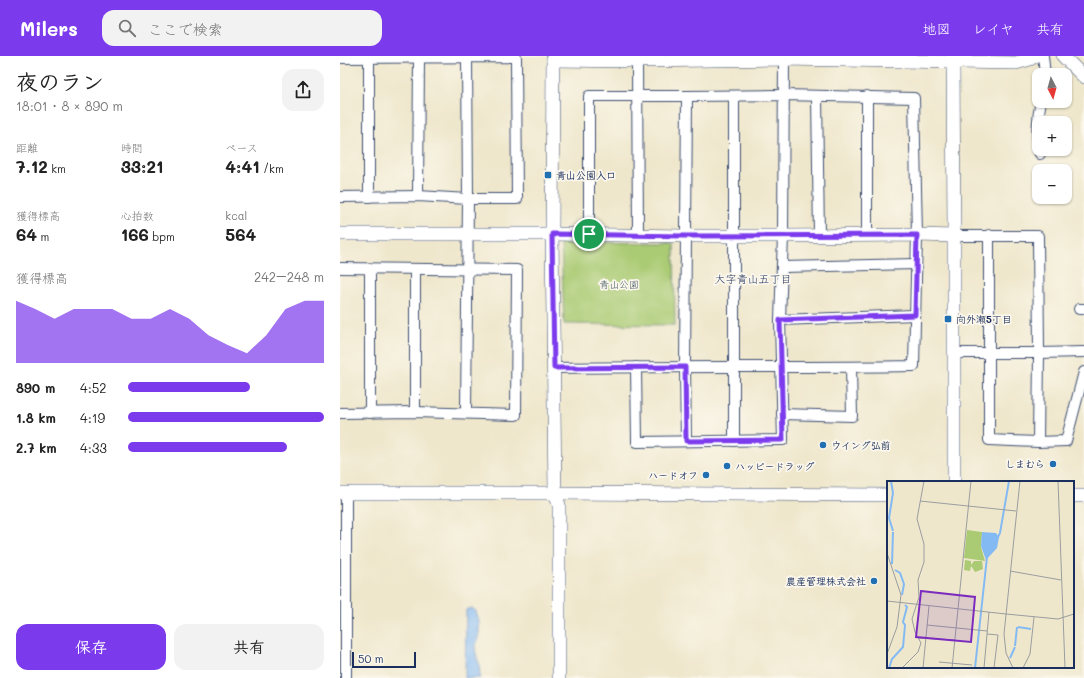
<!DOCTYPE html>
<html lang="ja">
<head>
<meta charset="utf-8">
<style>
	:root { --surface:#fff; --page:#f2f2f2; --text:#222; --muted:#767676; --accent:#7c3aed }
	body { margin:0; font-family:Mali,"Klee One",sans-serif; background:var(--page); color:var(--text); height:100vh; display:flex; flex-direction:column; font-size:15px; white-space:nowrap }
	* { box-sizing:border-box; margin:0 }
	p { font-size:13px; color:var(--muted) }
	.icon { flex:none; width:22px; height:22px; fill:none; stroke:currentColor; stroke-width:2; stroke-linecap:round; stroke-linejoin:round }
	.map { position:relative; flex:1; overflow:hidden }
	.details { display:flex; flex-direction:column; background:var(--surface); width:340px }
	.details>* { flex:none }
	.needle { width:26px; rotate:174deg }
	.buttons { position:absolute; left:692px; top:12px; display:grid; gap:8px }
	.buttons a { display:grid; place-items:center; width:40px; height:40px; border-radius:8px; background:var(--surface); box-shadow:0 1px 3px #0004; font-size:20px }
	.scale { position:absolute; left:12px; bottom:10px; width:64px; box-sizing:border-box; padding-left:4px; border:2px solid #1b2f5e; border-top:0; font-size:11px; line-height:14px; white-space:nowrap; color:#1b2f5e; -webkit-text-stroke:3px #fbf7ec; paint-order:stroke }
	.pin { position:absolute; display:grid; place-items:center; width:34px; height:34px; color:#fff; margin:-17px; border:2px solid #fff; border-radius:50%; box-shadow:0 1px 4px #0007 }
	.round { display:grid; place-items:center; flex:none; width:42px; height:42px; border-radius:12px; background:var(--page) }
	.headline { display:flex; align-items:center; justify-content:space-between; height:68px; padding:0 16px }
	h1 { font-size:22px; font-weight:800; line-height:30px }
	.figures { display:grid; grid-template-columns:repeat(3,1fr); gap:6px; height:68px; padding:4px 16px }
	.figures div { display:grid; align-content:center }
	.figures b { font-size:17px; font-weight:800 }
	.figures small { font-size:11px; font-weight:400 }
	.figures p { font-size:11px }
	.chart { height:112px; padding:8px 16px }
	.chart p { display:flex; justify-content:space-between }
	.chart svg { width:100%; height:72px; margin-top:4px; fill:var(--accent); opacity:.7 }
	.cta { display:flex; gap:8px; margin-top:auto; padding:8px 16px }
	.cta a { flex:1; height:46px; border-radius:12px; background:var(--accent); color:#fff; font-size:16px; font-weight:800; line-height:46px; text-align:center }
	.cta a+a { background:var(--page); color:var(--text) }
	ul { padding:0 16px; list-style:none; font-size:13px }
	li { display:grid; grid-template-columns:64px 48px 1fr; align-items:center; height:30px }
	li i { height:10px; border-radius:5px; background:var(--accent) }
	header { display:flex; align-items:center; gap:24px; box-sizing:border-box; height:56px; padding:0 20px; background:var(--accent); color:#fff }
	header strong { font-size:19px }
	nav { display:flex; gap:22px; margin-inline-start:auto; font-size:14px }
	.search { width:280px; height:36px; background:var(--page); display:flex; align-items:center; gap:10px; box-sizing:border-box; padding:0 14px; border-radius:12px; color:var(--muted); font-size:15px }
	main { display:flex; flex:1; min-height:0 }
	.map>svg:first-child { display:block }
</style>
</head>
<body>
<header>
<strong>Milers</strong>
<div class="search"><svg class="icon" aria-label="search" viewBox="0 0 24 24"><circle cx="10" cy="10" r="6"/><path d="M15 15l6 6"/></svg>ここで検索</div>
<nav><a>地図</a><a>レイヤ</a><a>共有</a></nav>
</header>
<main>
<section class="details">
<div class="headline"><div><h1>夜のラン</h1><p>18:01 · 8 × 890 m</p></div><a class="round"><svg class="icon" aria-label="share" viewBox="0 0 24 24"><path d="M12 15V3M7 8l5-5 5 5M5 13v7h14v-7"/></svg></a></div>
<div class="figures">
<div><p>距離</p><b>7.12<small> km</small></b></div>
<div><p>時間</p><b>33:21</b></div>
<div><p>ペース</p><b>4:41<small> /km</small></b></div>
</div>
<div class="figures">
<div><p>獲得標高</p><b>64<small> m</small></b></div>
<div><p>心拍数</p><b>166<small> bpm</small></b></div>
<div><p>kcal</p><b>564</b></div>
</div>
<div class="chart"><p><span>獲得標高</span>242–248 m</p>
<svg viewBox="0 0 160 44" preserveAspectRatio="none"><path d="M0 44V6L10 11L20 17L30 11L40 11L50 11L60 17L70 17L80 11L90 17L100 27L110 33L120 38L130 27L140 11L150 6L160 6V44z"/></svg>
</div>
<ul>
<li><b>890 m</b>4:52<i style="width:62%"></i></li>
<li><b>1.8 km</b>4:19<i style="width:100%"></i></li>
<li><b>2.7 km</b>4:33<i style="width:81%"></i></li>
</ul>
<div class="cta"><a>保存</a><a>共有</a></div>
</section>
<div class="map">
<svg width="744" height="622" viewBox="0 0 744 622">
	<rect width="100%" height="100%" fill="#fbf7ec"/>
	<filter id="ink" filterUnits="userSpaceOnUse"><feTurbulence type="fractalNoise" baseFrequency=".025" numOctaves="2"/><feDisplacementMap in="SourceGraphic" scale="8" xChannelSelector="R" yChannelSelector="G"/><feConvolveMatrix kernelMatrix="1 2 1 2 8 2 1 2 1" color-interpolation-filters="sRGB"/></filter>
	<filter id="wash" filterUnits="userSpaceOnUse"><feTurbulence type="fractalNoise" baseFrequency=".012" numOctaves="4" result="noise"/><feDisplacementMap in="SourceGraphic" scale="16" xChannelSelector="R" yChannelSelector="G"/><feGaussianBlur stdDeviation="0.9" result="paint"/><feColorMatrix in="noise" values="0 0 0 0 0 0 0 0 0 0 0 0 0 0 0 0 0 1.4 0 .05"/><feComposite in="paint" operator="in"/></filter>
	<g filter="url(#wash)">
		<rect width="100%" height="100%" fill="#efe7cc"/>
		<polygon fill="#aacb73" stroke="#627d68" points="221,186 334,187 335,269 224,268"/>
		<polygon fill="#84baf3" stroke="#5074a8" points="128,553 133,553 136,555 139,566 139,578 135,593 137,602 139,607 140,622 125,622 126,554"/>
	</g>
	<g filter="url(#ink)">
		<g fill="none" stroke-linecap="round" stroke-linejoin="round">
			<defs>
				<g id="minor">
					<polyline points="703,0 705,19"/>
					<polyline points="0,2 176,1 177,143 128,143 78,140 0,141"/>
					<polyline points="297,5 298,179"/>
					<polyline points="394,40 394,385"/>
					<polyline points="477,40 479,180"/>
					<polyline points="527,40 527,179"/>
					<path d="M700 98C696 80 697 62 701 45"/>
					<polyline points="78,140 79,2"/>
					<polyline points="29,141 29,2"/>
					<polyline points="649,179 649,384 698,386 726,385 744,316"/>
					<polyline points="614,180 698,180 699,297 698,386"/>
					<polyline points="442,211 576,208"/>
					<polyline points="0,212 177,214 176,359 75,356 0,357"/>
					<polyline points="739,253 744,253"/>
					<polyline points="440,264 575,259"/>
					<polyline points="614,297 699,297 744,296"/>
					<polyline points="296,311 297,386 443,384 440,264 443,180 444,3"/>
					<path d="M214 312C334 310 454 312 574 310L577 179 574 42 444 39 347 40H249V178"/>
					<polyline points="75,356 75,213"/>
					<polyline points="30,357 30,213"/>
					<polyline points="126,357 128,143 127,1"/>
					<polyline points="442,358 512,360 511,311"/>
					<polyline points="346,385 345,311 347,40"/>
					<polyline points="6,437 6,622"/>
				</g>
				<g id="tertiary">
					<polyline points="213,0 212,178 215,437 219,449 219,622"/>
					<polyline points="613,0 614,180 614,426"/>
					<polyline points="723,0 744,21"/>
					<polyline points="213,4 297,5 444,3 676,7 690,3 695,0"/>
					<polyline points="0,178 212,178 345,180 443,180 577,179 614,180"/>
					<polyline points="0,437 215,437 548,439"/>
					<polyline points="733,440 744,440"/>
				</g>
			</defs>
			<use href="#minor" stroke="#3b4b6e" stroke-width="12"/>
			<use href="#tertiary" stroke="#3b4b6e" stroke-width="14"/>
			<use href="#minor" stroke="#fff" stroke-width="10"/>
			<use href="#tertiary" stroke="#fff" stroke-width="13"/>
		</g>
	</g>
	<g fill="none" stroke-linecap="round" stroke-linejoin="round" filter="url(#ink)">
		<defs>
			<polygon id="route" points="212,178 345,180 577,179 575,259 440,264 443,384 346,385 345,311 214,312"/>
		</defs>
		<use href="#route" stroke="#fff" stroke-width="8"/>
		<use href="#route" stroke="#7c3aed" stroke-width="5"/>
	</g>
	<g fill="#1f6fb2" stroke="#fbf7ec" stroke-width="1.5">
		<rect x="204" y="115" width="8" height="8" rx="2"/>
		<rect x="604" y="259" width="8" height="8" rx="2"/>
		<circle cx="483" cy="389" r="4"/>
		<circle cx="713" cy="408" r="4"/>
		<circle cx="387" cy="410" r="4"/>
		<circle cx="366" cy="419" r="4"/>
		<circle cx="534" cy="525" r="4"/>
	</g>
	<g text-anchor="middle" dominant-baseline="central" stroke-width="3.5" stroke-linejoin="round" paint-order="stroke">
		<g font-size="10" font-weight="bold" fill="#1b2f5e" stroke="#fbf7ec" text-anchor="start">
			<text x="216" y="119">青山公園入口</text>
			<text x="616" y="263">向外瀬5丁目</text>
			<text x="491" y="389">ウイング弘前</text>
			<text x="705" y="408" text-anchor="end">しまむら</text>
			<text x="395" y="410">ハッピードラッグ</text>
			<text x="358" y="419" text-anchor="end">ハードオフ</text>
			<text x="526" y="525" text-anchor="end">農産管理株式会社</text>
		</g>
		<g font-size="10" fill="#3f5663" stroke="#fbf7ec">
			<text x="279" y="228">青山公園</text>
		</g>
		<g font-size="11" fill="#1b2f5e" stroke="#fbf7ec">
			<text x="413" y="222">大字青山五丁目</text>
		</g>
	</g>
	<g transform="translate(547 425)">
		<rect width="187" height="187" fill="#efe7cc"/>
		<path d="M80 49 95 51 94 66 98 80 77 77ZM78 79 84 80V84L87 80H95L96 88 88 91 84 85 83 90 77 89Z" fill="#aacb73"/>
		<path d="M95 51 109 52 112 56 110 67 99 79 94 65Z" fill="#84baf3"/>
		<path fill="none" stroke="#84baf3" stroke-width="2" d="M4 0 6 12 2 37 6 50M110 58 113 52 122 0M5 83 6 51M8 89 13 92 17 103 15 114M131 146 144 148M128 165 130 146M123 177 128 166M2 187 5 178 16 166 18 144 16 141 20 126 18 124M88 187 100 76"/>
		<path fill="none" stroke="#9a9da0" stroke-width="1" d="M171 0 178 187M33 20 129 30M0 72 14 114 10 146 0 173M123 90 174 99M0 120 119 133M119 133 171 138 187 133M40 144 100 150M100 153 111 154 107 187M32 157 68 159M52 181 85 184M15 187 31 171 34 162 28 151 25 138 32 116 31 99 37 81V63L30 38 37 0M36 187 42 125M65 187 84 0M97 187 102 131M126 187 119 172 117 153 133 0M136 187 143 173 147 136"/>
		<path fill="#7b2cbf" fill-opacity="0.15" stroke="#7b2cbf" stroke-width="2" d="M34 110 88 116 84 161 29 156Z"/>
		<rect width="187" height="187" fill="none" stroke="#1b2f5e" stroke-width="2"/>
	</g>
</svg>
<div class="buttons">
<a><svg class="needle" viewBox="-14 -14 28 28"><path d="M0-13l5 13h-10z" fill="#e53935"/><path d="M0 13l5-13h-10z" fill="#767676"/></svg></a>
<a>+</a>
<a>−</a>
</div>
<div class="scale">50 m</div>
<div class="pin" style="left:249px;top:178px;background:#1e9e55"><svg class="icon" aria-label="arrive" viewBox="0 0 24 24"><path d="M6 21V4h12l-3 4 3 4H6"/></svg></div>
</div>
</main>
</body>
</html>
